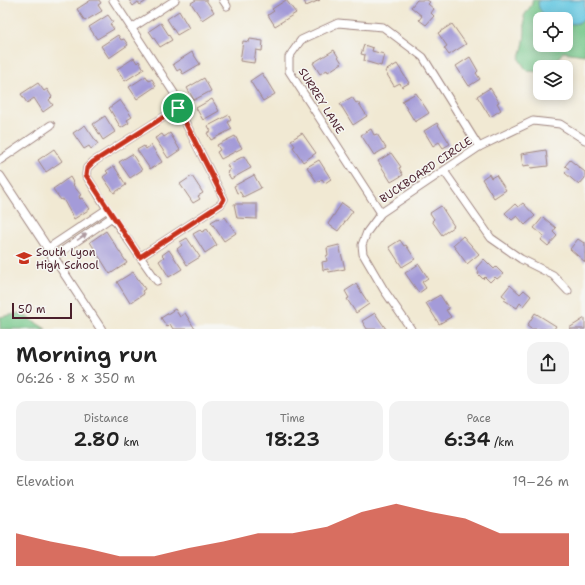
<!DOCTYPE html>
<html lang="en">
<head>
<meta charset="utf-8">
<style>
	:root { --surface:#fff; --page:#f2f2f2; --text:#222; --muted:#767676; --accent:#c8321e }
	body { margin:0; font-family:"Shantell Sans",sans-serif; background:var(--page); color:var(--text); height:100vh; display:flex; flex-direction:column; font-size:15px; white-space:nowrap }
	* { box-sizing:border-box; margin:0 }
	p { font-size:13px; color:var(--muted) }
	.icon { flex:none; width:22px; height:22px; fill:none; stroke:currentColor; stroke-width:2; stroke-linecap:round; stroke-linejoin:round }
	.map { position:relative; height:329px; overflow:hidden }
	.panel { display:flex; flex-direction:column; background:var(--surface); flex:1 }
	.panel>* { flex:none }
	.fabs { position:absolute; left:533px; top:12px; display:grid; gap:8px }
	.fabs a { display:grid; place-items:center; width:40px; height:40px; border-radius:8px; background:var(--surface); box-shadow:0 2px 10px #0003; font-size:20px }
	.scale { position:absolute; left:12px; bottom:10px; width:60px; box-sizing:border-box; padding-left:4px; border:2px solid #4a1f2b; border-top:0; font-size:11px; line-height:14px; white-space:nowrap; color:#4a1f2b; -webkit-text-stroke:3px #f6f6f2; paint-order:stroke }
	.pin { position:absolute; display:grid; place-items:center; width:34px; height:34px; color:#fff; margin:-17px; border:2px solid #fff; border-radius:50%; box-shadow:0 1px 4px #0007 }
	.round { display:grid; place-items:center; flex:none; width:42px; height:42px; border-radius:12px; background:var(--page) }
	.head { display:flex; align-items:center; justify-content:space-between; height:68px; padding:0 16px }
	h1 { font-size:22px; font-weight:600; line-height:30px }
	.figures { display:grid; grid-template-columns:repeat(3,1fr); gap:6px; height:68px; padding:4px 16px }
	.figures div { display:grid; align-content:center; border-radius:10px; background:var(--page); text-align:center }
	.figures b { font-size:20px; font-weight:600 }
	.figures small { font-size:11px; font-weight:400 }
	.figures p { font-size:11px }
	.chart { height:112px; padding:8px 16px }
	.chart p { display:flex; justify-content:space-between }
	.chart svg { width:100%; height:72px; margin-top:4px; fill:var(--accent); opacity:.7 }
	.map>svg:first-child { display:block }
</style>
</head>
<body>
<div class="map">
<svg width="585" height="329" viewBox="0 0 585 329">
	<rect width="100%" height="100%" fill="#f6f6f2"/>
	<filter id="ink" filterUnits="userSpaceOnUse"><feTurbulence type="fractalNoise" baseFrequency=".025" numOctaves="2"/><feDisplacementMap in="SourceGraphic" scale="8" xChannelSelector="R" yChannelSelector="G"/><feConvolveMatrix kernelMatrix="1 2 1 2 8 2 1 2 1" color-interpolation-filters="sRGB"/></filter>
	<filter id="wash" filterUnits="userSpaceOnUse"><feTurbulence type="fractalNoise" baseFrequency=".012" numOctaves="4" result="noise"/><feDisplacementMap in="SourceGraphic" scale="16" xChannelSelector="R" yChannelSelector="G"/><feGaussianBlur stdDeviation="0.9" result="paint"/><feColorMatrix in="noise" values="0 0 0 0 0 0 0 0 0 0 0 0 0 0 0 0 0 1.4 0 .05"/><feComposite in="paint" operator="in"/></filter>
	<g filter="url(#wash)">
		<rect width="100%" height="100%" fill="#f1e9d3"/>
		<g fill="#76c88b" stroke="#60745b">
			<path d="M532 0H540L538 3 546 19H540V45H566V25L578 23 585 19V55L563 52 551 67H540V72L527 71 519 59C525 44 526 31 524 16L532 4Z"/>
			<polygon points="20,313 46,329 0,329 0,317"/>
		</g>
		<polygon fill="#63c7e1" stroke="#567386" points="540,0 585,0 585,19 578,23 566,25 566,19 546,19 539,8 538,3"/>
		<g id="blocks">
			<g fill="#a49bd8">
				<polygon points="91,0 99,0 101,3 98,5 102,11 85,21 77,9"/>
				<polygon points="129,0 148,0 140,5 138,2 133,6"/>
				<polygon points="196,0 206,0 214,12 202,20 191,3"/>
				<polygon points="286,0 296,13 275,26 268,15 274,11 272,9"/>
				<polygon points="304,0 320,0 306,6"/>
				<polygon points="417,0 427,0 430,2 428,4 434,9 431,13 434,16 426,25 419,20 422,16 411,7"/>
				<polygon points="179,11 189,28 177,35 167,19"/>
				<polygon points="108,15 113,22 110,24 114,29 97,39 89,27"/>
				<polygon points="161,23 172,40 160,47 149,31"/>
				<polygon points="452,24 466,44 449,55 444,48 447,46 438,33"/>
				<polygon points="118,35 121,40 124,39 128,45 109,58 101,46"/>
				<polygon points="250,39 263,41 262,51 256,50 254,63 240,61 243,41 249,42"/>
				<polygon points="364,45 373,48 372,51 384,54 381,66 364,61 365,55 361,54"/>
				<polygon points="334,50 342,63 328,72 327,70 320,74 313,63"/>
				<polygon points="192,52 200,64 183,74 180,69 177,71 173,64"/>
				<polygon points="470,57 478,71 476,73 480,79 469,86 456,66"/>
				<polygon points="134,58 137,63 139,61 144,69 125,81 117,69"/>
				<polygon points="397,64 409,83 402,87 400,83 394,86 385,71"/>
				<polygon points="262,73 275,94 263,101 250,81"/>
				<polygon points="146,76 149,81 152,79 156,86 137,99 129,87"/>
				<polygon points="204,78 211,91 194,100 187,88"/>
				<polygon points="38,83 44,91 47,89 52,97 49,100 53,105 43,112 34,98 27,103 21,94"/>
				<polygon points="490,88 499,102 497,103 501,110 490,117 477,96"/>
				<polygon points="416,93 429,113 415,122 402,101"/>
				<polygon points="352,97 356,103 358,102 367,116 353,125 340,104"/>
				<polygon points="212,99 219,111 203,120 196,108"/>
				<polygon points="120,100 132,117 127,120 129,123 121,128 109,108"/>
				<polygon points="229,115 231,120 228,122 232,129 211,140 207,133 211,131 208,126"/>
				<polygon points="105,116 115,132 103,140 93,124"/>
				<polygon points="437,123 450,144 443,148 439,142 433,146 424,131"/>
				<polygon points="85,125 98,144 91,149 89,146 84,149 73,133"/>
				<polygon points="371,129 374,135 377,134 386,148 374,155 361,135"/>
				<polygon points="170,133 180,150 168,158 155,138 162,134 164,137"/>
				<polygon points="302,133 316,153 303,162 293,147 295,146 291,140"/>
				<polygon points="235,136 242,148 221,159 217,152 220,150 217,145"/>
				<polygon points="151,145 162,162 150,169 137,150 144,146 146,149"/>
				<polygon points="54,149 62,161 46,172 38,160"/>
				<polygon points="546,150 548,166 531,168 530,165 523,166 521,154"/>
				<polygon points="391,153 401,167 399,168 403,175 391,182 378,161"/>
				<polygon points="132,154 142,170 130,178 119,162"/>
				<polygon points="244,156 251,168 231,179 227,172 230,170 227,165"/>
				<polygon points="319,160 331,179 325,183 322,179 317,182 307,167"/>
				<polygon points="570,160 585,172 585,178 579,185 565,173 569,169 565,166"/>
				<polygon points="114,166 126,185 114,193 103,177 108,173 106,171"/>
				<polygon points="489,174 491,178 496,175 506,190 494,198 482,179"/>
				<polygon points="254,175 261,188 243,197 240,192 237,193 234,186"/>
				<polygon points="192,176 203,193 198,196 200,199 193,203 180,184"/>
				<polygon points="70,177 74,184 73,185 81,195 79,196 80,199 82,198 90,209 74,219 63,199 61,200 53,189"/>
				<polygon points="342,203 353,211 338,231 328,224"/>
				<polygon points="523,203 535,216 525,225 517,216 512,220 505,213 515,204 518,207"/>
				<polygon points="234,204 257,204 257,219 237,218"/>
				<polygon points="441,206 454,226 442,235 432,221 434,219 430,213"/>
				<polygon points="225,217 236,233 224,241 211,222 218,218 220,220"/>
				<polygon points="543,217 556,228 553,232 557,236 548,246 541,240 544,236 534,228"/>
				<polygon points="207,229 217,245 205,253 193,234 200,230 202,232"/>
				<polygon points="106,231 127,263 110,274 90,242"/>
				<polygon points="463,236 479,254 467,264 453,245"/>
				<polygon points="187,238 200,257 187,265 177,249 182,245 180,242"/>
				<polygon points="578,239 584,243 585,242 585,262 570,249"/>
				<polygon points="400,240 404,246 406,245 415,259 402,267 389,247"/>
				<polygon points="339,245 345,269 329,272 328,269 323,270 322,262 327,261 326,256 328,255 327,248"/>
				<polygon points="169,250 182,269 169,277 159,261 164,257 162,255"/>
				<polygon points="484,259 494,269 496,267 503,274 497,279 495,277 490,282 485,277 483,279 478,274 479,272 476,268"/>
				<polygon points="419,264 428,278 422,282 426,288 419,293 405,273"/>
				<polygon points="133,272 145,289 142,291 144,294 130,303 117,282"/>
				<polygon points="356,284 369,304 356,313 347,299 349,298 345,291"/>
				<polygon points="510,285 520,294 524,290 531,296 523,306 520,303 517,308 504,300 506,298 502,295"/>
				<polygon points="440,295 449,309 446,310 451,317 439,324 426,303"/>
				<polygon points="175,309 180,317 185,313 195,329 173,329 170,324 167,327 161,318"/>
				<polygon points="375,313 386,329 367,329 362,321"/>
				<polygon points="535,313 556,326 554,329 531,329 527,326"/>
				<polygon points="585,318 585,329 570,329 569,328"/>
			</g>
		</g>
	</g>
	<g filter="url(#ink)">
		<use href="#blocks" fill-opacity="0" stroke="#9e847f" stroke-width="1"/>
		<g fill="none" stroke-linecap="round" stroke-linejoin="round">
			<defs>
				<g id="minor">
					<polyline points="113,0 174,93 178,108 224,199 221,204 140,257"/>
					<polyline points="223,0 227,6"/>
					<polyline points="132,28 175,0"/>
					<polyline points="0,160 51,125"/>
					<polyline points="444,171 491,238 521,259 553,275 568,291"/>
					<polyline points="381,213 289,71 289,57 301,40 338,23 383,27 423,57 479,147"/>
					<polyline points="47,249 107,209"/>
					<polyline points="52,258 112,217"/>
					<polyline points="157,281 112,217 86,175 87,168 93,162 178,108"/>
					<polyline points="411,329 384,290 363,254 362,245 367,232 381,213 479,147 533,121 560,124 585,140"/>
				</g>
				<polyline id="tertiary" points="0,176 101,329"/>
			</defs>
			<use href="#minor" stroke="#9e847f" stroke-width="9"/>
			<use href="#tertiary" stroke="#9e847f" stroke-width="10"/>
			<use href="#minor" stroke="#fff" stroke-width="7"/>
			<use href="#tertiary" stroke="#fff" stroke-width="8"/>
		</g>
		<defs><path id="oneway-solid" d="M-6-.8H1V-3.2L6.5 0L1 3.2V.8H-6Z"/></defs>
		<use fill="#ae9aa0" href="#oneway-solid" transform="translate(82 237) rotate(-34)"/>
	</g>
	<g fill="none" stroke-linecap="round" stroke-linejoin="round" filter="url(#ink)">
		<defs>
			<polygon id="route" points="178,108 224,199 221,204 140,257 86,175 87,168 93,162"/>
		</defs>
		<use href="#route" stroke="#fff" stroke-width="8"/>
		<use href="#route" stroke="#c8321e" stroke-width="5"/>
	</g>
	<defs>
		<symbol id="school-bare" viewBox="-9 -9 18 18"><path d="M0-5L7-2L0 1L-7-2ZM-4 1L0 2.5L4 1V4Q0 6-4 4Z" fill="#c8321e" stroke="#f6f6f2" stroke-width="2.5" paint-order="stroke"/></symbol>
	</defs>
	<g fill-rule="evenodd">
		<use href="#school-bare" x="13" y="247" width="22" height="22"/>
	</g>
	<g text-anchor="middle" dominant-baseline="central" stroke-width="3" stroke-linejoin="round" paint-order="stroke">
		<g font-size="11" fill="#4a1f2b" stroke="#f6f6f2">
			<text transform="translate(321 101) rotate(58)">SURREY LANE</text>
			<text transform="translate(426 170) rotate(-34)">BUCKBOARD CIRCLE</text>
		</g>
		<g font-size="11" fill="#4a1f2b" stroke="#f6f6f2" text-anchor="start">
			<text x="36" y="252">South Lyon<tspan x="36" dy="13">High School</tspan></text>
		</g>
	</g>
</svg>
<div class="fabs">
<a><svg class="icon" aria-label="locate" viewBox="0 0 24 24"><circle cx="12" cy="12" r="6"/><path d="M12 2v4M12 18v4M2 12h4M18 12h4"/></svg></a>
<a><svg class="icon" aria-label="layers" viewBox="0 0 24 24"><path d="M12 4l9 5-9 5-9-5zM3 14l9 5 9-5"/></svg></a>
</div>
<div class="scale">50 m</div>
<div class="pin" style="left:178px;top:108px;background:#1e9e55"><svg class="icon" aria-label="arrive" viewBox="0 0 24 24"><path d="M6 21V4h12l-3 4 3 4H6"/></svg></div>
</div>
<section class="panel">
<div class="head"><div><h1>Morning run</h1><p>06:26 · 8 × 350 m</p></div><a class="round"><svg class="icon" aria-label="share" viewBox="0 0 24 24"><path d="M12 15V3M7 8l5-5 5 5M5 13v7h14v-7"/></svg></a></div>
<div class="figures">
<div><p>Distance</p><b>2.80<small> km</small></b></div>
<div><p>Time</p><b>18:23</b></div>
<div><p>Pace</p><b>6:34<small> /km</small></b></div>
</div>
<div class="chart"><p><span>Elevation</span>19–26 m</p>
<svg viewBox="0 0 160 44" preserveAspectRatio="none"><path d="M0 44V24L10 29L20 33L30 38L40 38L50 33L60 29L70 24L80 24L90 20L100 11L110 6L120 11L130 15L140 24L150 24L160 24V44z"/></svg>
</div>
</section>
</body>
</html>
